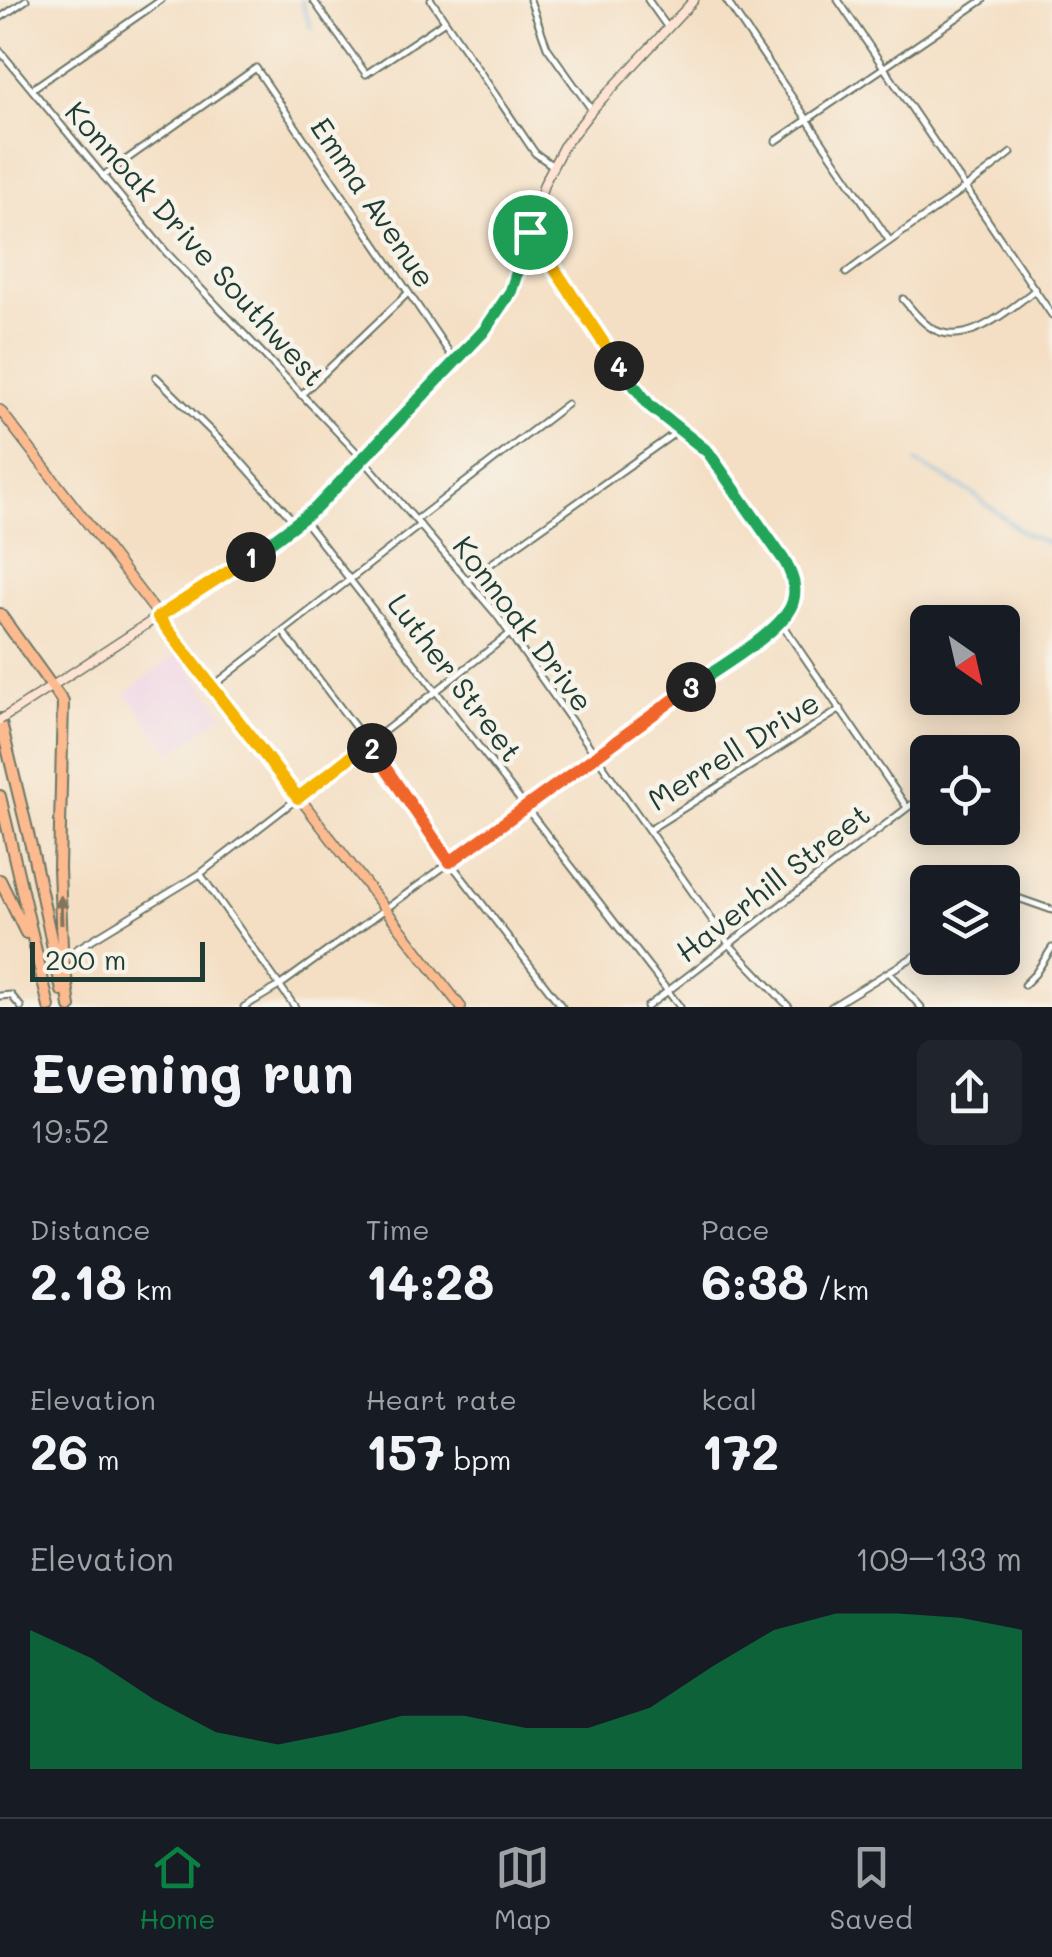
<!DOCTYPE html>
<html lang="en">
<head>
<meta charset="utf-8">
<style>
	:root { --surface:#171b24; --page:#20242c; --text:#f1f3f6; --muted:#9ea1a6; --line:#363941; --accent:#0b8043 }
	body { margin:0; font-family:Mali,sans-serif; background:var(--page); color:var(--text); height:100vh; display:flex; flex-direction:column; font-size:38px; white-space:nowrap }
	* { box-sizing:border-box; margin:0 }
	p { font-size:32px; color:var(--muted) }
	.icon { flex:none; width:55px; height:55px; fill:none; stroke:currentColor; stroke-width:2; stroke-linecap:round; stroke-linejoin:round }
	.map { position:relative; height:1007px; overflow:hidden }
	.side { display:flex; flex-direction:column; background:var(--surface); flex:1 }
	.side>* { flex:none }
	.needle { width:65px; rotate:146deg }
	.tools { position:absolute; left:910px; top:605px; display:grid; gap:20px }
	.tools a { display:grid; place-items:center; width:110px; height:110px; border-radius:15px; background:var(--surface); box-shadow:0 5px 25px #0003; font-size:50px }
	.scale { position:absolute; left:30px; bottom:25px; width:175px; box-sizing:border-box; padding-left:10px; border:5px solid #1f3d34; border-top:0; font-size:28px; line-height:35px; white-space:nowrap; color:#1f3d34; -webkit-text-stroke:8px #f7f3e8; paint-order:stroke }
	.pin { position:absolute; display:grid; place-items:center; width:85px; height:85px; color:#fff; margin:-42px; border:5px solid #fff; border-radius:50%; box-shadow:0 2px 10px #0007 }
	.km { position:absolute; width:50px; height:50px; margin:-25px; border-radius:50%; background:#222; color:#fff; font-size:28px; line-height:50px; text-align:center }
	.round { display:grid; place-items:center; flex:none; width:105px; height:105px; border-radius:15px; background:var(--page) }
	.summary { display:flex; align-items:center; justify-content:space-between; height:170px; padding:0 30px }
	h1 { font-size:55px; font-weight:700; line-height:75px }
	.stats { display:grid; grid-template-columns:repeat(3,1fr); gap:15px; height:170px; padding:10px 30px }
	.stats div { display:grid; align-content:center }
	.stats b { font-size:50px; font-weight:700 }
	.stats small { font-size:28px; font-weight:400 }
	.stats p { font-size:28px }
	.chart { height:280px; padding:20px 30px }
	.chart p { display:flex; justify-content:space-between }
	.chart svg { width:100%; height:180px; margin-top:10px; fill:var(--accent); opacity:.7 }
	.dock { display:flex; justify-content:space-around; align-items:center; height:140px; border-top:2px solid var(--line); background:var(--surface); font-size:28px; color:var(--muted) }
	.dock a { display:grid; justify-items:center; gap:5px }
	.dock .on { color:var(--accent) }
	.map>svg:first-child { display:block }
</style>
</head>
<body>
<div class="map">
<svg width="1052" height="1007" viewBox="0 0 1052 1007">
	<rect width="100%" height="100%" fill="#f7f3e8"/>
	<filter id="ink" filterUnits="userSpaceOnUse"><feTurbulence type="fractalNoise" baseFrequency=".01" numOctaves="2"/><feDisplacementMap in="SourceGraphic" scale="20" xChannelSelector="R" yChannelSelector="G"/><feConvolveMatrix kernelMatrix="1 2 1 2 8 2 1 2 1" color-interpolation-filters="sRGB"/></filter>
	<filter id="wash" filterUnits="userSpaceOnUse"><feTurbulence type="fractalNoise" baseFrequency=".0048" numOctaves="4" result="noise"/><feDisplacementMap in="SourceGraphic" scale="40" xChannelSelector="R" yChannelSelector="G"/><feGaussianBlur stdDeviation="2.25" result="paint"/><feColorMatrix in="noise" values="0 0 0 0 0 0 0 0 0 0 0 0 0 0 0 0 0 1.4 0 .05"/><feComposite in="paint" operator="in"/></filter>
	<g filter="url(#wash)">
		<rect width="100%" height="100%" fill="#f4dfc4"/>
		<polygon fill="#efd0e6" points="179,652 224,714 172,753 126,693"/>
		<g fill="none" stroke-linecap="round" stroke-linejoin="round">
			<g stroke="#65b2de" stroke-width="2.5">
				<polyline points="301,0 311,28"/>
				<polyline points="916,462 972,493 1025,534 1052,545"/>
			</g>
		</g>
	</g>
	<g filter="url(#ink)">
		<g fill="none" stroke-linecap="round" stroke-linejoin="round">
			<defs>
				<g id="minor">
					<polyline points="313,0 366,74 445,21"/>
					<polyline points="431,0 535,153 553,166"/>
					<polyline points="530,0 547,47 592,110"/>
					<polyline points="648,0 668,28"/>
					<polyline points="726,0 889,240"/>
					<polyline points="838,0 1052,315"/>
					<polyline points="0,18 26,0"/>
					<polyline points="0,51 166,252 364,460 496,614 729,944 789,1007"/>
					<polyline points="32,89 161,0"/>
					<polyline points="776,141 983,0"/>
					<polyline points="103,176 256,68 455,361"/>
					<path d="M846 273C900 232 958 196 1011 153"/>
					<path d="M903 299C911 308 919 320 930 327 964 351 1010 309 1035 290"/>
					<polyline points="156,377 236,456 297,525"/>
					<polyline points="301,395 407,294"/>
					<polyline points="303,519 680,1007"/>
					<polyline points="416,520 567,404"/>
					<polyline points="468,580 678,431"/>
					<polyline points="781,623 906,806"/>
					<polyline points="283,632 400,786 450,862 562,1007"/>
					<polyline points="213,686 420,525"/>
					<polyline points="649,830 841,709"/>
					<polyline points="201,875 295,1007"/>
					<polyline points="1002,903 1015,897 1052,910"/>
					<polyline points="75,950 200,874 511,633"/>
					<polyline points="889,972 921,1007"/>
					<polyline points="1024,985 1035,974 1052,948"/>
					<polyline points="0,996 11,995 21,1007"/>
					<polyline points="244,1007 279,986 781,623 793,602 795,583 786,563 707,452 664,420 631,384 531,232"/>
					<polyline points="647,1007 928,792"/>
					<polyline points="831,1007 928,948"/>
				</g>
				<polyline id="secondary" points="17,709 289,531 364,460 496,316 515,282 544,184 563,147 592,110 694,0"/>
				<polyline id="primary" points="0,410 461,1007"/>
				<g id="motorway">
					<polyline points="0,614 63,702 59,868 62,947 70,1007"/>
					<polyline points="0,719 34,858 62,991"/>
					<polyline points="0,796 49,1007"/>
					<polyline points="0,880 26,933"/>
				</g>
			</defs>
			<use href="#minor" stroke="#6a7666" stroke-width="9"/>
			<use href="#secondary" stroke="#6a7666" stroke-width="11"/>
			<use href="#primary" stroke="#6a7666" stroke-width="12"/>
			<use href="#motorway" stroke="#6a7666" stroke-width="14"/>
			<use href="#minor" stroke="#fff" stroke-width="5"/>
			<use href="#secondary" stroke="#fee3d2" stroke-width="8"/>
			<use href="#primary" stroke="#fcba8e" stroke-width="9"/>
			<use href="#motorway" stroke="#fcba8e" stroke-width="10"/>
			<defs>
				<polyline id="secondary-bridge" points="0,720 17,709"/>
			</defs>
			<use href="#secondary-bridge" stroke="#6a7666" stroke-width="11" stroke-linecap="butt"/>
			<use href="#secondary-bridge" stroke="#fee3d2" stroke-width="8"/>
		</g>
		<defs><path id="oneway-solid" d="M-6-.8H1V-3.2L6.5 0L1 3.2V.8H-6Z" transform="scale(2.5)"/></defs>
		<use fill="#82755c" href="#oneway-solid" transform="translate(61 910) rotate(-92)"/>
	</g>
	<g fill="none" stroke-linecap="round" stroke-linejoin="round" filter="url(#ink)">
		<defs>
			<polyline id="split-1" points="251,557 316,508 484,331 511,291 530,232"/>
			<polyline id="split-2" points="251,557 158,617 298,798 368,743 372,748"/>
			<polyline id="split-3" points="372,748 450,862 691,687"/>
			<path id="split-4" d="M619 366 650 406 708 452 786 563C792 576 797 587 793 601 786 630 716 669 691 687"/>
			<polyline id="split-5" points="530,232 619,366"/>
		</defs>
		<use href="#split-1" stroke="#fff" stroke-width="20"/>
		<use href="#split-2" stroke="#fff" stroke-width="20"/>
		<use href="#split-3" stroke="#fff" stroke-width="20"/>
		<use href="#split-4" stroke="#fff" stroke-width="20"/>
		<use href="#split-5" stroke="#fff" stroke-width="20"/>
		<use href="#split-1" stroke="#22a559" stroke-width="12"/>
		<use href="#split-2" stroke="#f5b400" stroke-width="12"/>
		<use href="#split-3" stroke="#f0652b" stroke-width="12"/>
		<use href="#split-4" stroke="#22a559" stroke-width="12"/>
		<use href="#split-5" stroke="#f5b400" stroke-width="12"/>
	</g>
	<g text-anchor="middle" dominant-baseline="central" stroke-width="9" stroke-linejoin="round" paint-order="stroke">
		<g font-size="30" fill="#1f3d34" stroke="#f7f3e8">
			<text transform="translate(374 202) rotate(56)">Emma Avenue</text>
			<text transform="translate(196 243) rotate(48)">Konnoak Drive Southwest</text>
			<text transform="translate(524 623) rotate(53)">Konnoak Drive</text>
			<text transform="translate(456 677) rotate(53)">Luther Street</text>
			<text transform="translate(733 750) rotate(-32)">Merrell Drive</text>
			<text transform="translate(772 882) rotate(-38)">Haverhill Street</text>
		</g>
	</g>
</svg>
<div class="tools">
<a><svg class="needle" viewBox="-14 -14 28 28"><path d="M0-13l5 13h-10z" fill="#e53935"/><path d="M0 13l5-13h-10z" fill="#9ea1a6"/></svg></a>
<a><svg class="icon" aria-label="locate" viewBox="0 0 24 24"><circle cx="12" cy="12" r="6"/><path d="M12 2v4M12 18v4M2 12h4M18 12h4"/></svg></a>
<a><svg class="icon" aria-label="layers" viewBox="0 0 24 24"><path d="M12 4l9 5-9 5-9-5zM3 14l9 5 9-5"/></svg></a>
</div>
<div class="scale">200 m</div>
<div class="pin" style="left:530px;top:232px;background:#1e9e55"><svg class="icon" aria-label="arrive" viewBox="0 0 24 24"><path d="M6 21V4h12l-3 4 3 4H6"/></svg></div>
<b class="km" style="left:251px;top:557px">1</b>
<b class="km" style="left:372px;top:748px">2</b>
<b class="km" style="left:691px;top:687px">3</b>
<b class="km" style="left:619px;top:366px">4</b>
</div>
<section class="side">
<div class="summary"><div><h1>Evening run</h1><p>19:52</p></div><a class="round"><svg class="icon" aria-label="share" viewBox="0 0 24 24"><path d="M12 15V3M7 8l5-5 5 5M5 13v7h14v-7"/></svg></a></div>
<div class="stats">
<div><p>Distance</p><b>2.18<small> km</small></b></div>
<div><p>Time</p><b>14:28</b></div>
<div><p>Pace</p><b>6:38<small> /km</small></b></div>
</div>
<div class="stats">
<div><p>Elevation</p><b>26<small> m</small></b></div>
<div><p>Heart rate</p><b>157<small> bpm</small></b></div>
<div><p>kcal</p><b>172</b></div>
</div>
<div class="chart"><p><span>Elevation</span>109–133 m</p>
<svg viewBox="0 0 160 44" preserveAspectRatio="none"><path d="M0 44V10L10 17L20 27L30 35L40 38L50 35L60 31L70 31L80 34L90 34L100 29L110 19L120 10L130 6L140 6L150 7L160 10V44z"/></svg>
</div>
</section>
<nav class="dock">
<a class="on"><svg class="icon" aria-label="home" viewBox="0 0 24 24"><path d="M3 11l9-7 9 7M6 9v11h12V9"/></svg>Home</a>
<a><svg class="icon" aria-label="map" viewBox="0 0 24 24"><path d="M3 6l6-2 6 2 6-2v14l-6 2-6-2-6 2zM9 4v14M15 6v14"/></svg>Map</a>
<a><svg class="icon" aria-label="saved" viewBox="0 0 24 24"><path d="M7 4h10v16l-5-4-5 4z"/></svg>Saved</a>
</nav>
</body>
</html>
